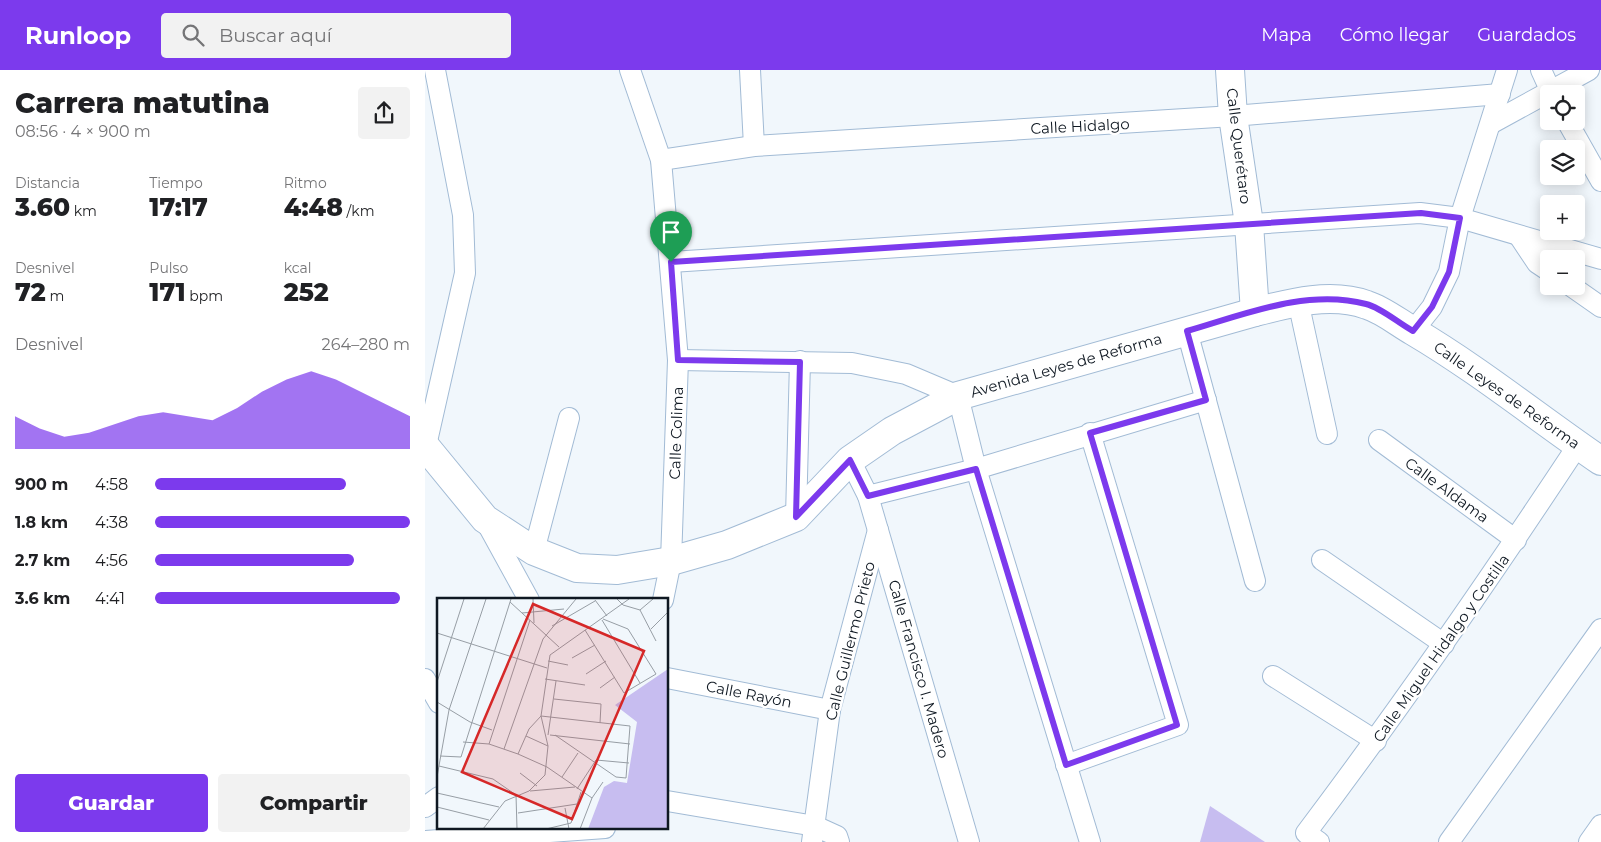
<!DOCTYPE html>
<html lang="es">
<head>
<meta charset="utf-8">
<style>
	:root { --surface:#fff; --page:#f2f2f2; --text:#202124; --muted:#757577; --accent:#7c3aed }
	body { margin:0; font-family:Montserrat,sans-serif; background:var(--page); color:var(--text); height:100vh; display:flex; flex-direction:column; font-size:19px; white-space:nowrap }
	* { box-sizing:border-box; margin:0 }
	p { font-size:16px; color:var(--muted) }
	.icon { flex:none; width:28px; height:28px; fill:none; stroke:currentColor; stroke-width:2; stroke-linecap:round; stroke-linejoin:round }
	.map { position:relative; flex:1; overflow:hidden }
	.details { display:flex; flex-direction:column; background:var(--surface); width:425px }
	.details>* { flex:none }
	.buttons { position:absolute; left:1115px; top:15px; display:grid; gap:10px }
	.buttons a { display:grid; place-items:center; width:45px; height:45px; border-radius:5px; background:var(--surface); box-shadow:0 2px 12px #0003; font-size:25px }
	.pin { position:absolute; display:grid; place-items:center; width:42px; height:42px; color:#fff; margin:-51px -21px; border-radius:50% 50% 50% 0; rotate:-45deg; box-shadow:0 0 5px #0007 }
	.pin .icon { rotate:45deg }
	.round { display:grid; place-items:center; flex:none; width:52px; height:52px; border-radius:5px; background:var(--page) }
	.summary { display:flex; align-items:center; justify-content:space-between; height:85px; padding:0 15px }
	h1 { font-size:28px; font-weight:800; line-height:38px }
	.stats { display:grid; grid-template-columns:repeat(3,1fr); gap:8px; height:85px; padding:5px 15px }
	.stats div { display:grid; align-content:center }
	.stats b { font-size:25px; font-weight:800 }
	.stats small { font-size:14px; font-weight:400 }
	.stats p { font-size:14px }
	.chart { height:140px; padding:10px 15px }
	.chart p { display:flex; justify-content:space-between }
	.chart svg { width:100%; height:90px; margin-top:5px; fill:var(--accent); opacity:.7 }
	.action { display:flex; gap:10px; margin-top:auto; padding:10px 15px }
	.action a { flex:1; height:58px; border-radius:5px; background:var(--accent); color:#fff; font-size:20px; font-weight:800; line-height:58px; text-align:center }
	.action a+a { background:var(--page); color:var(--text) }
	ul { padding:0 15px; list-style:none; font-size:16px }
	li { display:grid; grid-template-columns:80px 60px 1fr; align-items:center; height:38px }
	li i { height:12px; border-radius:6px; background:var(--accent) }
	header { display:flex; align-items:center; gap:30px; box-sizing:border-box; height:70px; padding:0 25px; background:var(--accent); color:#fff }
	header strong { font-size:24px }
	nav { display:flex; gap:28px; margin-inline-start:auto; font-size:18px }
	.search { width:350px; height:45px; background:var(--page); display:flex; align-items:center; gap:12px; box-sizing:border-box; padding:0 18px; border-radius:5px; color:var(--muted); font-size:19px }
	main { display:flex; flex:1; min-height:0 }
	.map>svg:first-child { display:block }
</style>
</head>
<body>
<header>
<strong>Runloop</strong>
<div class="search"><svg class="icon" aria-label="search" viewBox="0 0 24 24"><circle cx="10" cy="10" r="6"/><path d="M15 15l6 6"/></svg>Buscar aquí</div>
<nav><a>Mapa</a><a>Cómo llegar</a><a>Guardados</a></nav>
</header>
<main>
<section class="details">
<div class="summary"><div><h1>Carrera matutina</h1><p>08:56 · 4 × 900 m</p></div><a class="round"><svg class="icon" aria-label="share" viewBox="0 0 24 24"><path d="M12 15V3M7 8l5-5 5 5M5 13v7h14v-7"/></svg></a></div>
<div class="stats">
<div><p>Distancia</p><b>3.60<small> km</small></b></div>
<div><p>Tiempo</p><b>17:17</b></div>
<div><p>Ritmo</p><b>4:48<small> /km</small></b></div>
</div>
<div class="stats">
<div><p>Desnivel</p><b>72<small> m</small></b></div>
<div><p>Pulso</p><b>171<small> bpm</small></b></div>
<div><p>kcal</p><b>252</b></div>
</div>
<div class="chart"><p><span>Desnivel</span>264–280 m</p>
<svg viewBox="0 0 160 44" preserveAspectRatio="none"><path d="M0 44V28L10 34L20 38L30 36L40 32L50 28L60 26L70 28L80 30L90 24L100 16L110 10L120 6L130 10L140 16L150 22L160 28V44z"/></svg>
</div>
<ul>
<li><b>900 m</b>4:58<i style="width:75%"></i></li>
<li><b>1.8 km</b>4:38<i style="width:100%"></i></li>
<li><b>2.7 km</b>4:56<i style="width:78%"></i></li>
<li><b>3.6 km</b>4:41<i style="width:96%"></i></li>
</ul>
<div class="action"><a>Guardar</a><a>Compartir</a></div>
</section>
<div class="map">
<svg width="1176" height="772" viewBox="0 0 1176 772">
	<rect width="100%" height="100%" fill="#f1f7fc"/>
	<polygon fill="#c7bdf0" points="785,736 840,772 775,772"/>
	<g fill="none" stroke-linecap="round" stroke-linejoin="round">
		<defs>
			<g id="street">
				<polyline points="205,0 236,90 253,290 246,491 238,530"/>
				<polyline points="325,0 329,76"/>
				<polyline points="1116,0 1127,24"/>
				<polyline points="1142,51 1176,111"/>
				<polyline points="1067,53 1164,0"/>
				<polyline points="236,90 329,76 808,46 1075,24"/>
				<polyline points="1094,166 1112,193 1124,201"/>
				<polyline points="246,192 995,143 1035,148 1176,189"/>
				<polyline points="1146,216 1176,237"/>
				<polyline points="873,231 902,364"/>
				<polyline points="762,261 830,511"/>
				<polyline points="988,261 1007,237 1024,202 1035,148 1082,0"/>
				<polyline points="253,290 427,293 481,304 533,326 551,399 665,772"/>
				<polyline points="954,370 1091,470"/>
				<polyline points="0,380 40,203 38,145 10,0"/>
				<polyline points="425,390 443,426 551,399 781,330"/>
				<polyline points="443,426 544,772"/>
				<polyline points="371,447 375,291"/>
				<polyline points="60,450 104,530"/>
				<polyline points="109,481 144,348"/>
				<polyline points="897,490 1019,574"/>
				<polyline points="848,606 951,671"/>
				<polyline points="242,608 405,640"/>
				<polyline points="0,609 14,633"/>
				<polyline points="641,695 753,655 665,363"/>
				<polyline points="242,731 390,756 412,766 414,772"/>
				<polyline points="0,737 14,727"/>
				<polyline points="0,771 180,758"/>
				<polyline points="387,772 405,640 453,460"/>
				<path d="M894 772 881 763C976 637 1066 507 1153 375"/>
				<polyline points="1024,772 1176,559"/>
				<polyline points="1164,772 1176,755"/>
			</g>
			<g id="secondary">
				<polyline points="805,0 808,46 824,154 830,242"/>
				<path d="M0 376 60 449 109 481 152 498 192 500 246 491 302 475 371 447 425 390 467 361 533 326 830 242C865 233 906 222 942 235 958 240 974 253 988 261 1054 300 1113 348 1176 391"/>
			</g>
		</defs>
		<use href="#street" stroke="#a2bbd5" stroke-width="22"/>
		<use href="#secondary" stroke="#a2bbd5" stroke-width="30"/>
		<use href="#street" stroke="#fff" stroke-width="20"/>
		<use href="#secondary" stroke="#fff" stroke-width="28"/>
	</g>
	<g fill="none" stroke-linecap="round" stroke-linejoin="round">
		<defs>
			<path id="route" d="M996 143 1035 148 1024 202 1007 237 988 261C973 253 957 238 941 234 882 218 818 245 762 261L781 330 665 363 752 655 641 695 551 399 443 426 425 390 371 447 375 292 253 290 246 192Z"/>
		</defs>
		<use href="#route" stroke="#fff" stroke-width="10"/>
		<use href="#route" stroke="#7c3aed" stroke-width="6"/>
	</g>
	<g text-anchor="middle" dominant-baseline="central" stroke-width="5" stroke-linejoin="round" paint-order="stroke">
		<g font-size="15" fill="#0f1822" stroke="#fff">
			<text transform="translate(655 56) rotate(-3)">Calle Hidalgo</text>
			<text transform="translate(814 76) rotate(83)">Calle Querétaro</text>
			<text transform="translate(641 295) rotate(-16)">Avenida Leyes de Reforma</text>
			<text transform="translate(1082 325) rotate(35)">Calle Leyes de Reforma</text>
			<text transform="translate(251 363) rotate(-88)">Calle Colima</text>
			<text transform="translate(1022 420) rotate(36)">Calle Aldama</text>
			<text transform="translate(425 571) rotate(-76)">Calle Guillermo Prieto</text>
			<text transform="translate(1016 578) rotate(-55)">Calle Miguel Hidalgo y Costilla</text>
			<text transform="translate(494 599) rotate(74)">Calle Francisco I. Madero</text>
			<text transform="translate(324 624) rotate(11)">Calle Rayón</text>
		</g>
	</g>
	<g transform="translate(12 528)">
		<rect width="231" height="231" fill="#f1f7fc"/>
		<path d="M231 71V231H151L167 189 177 183 190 185 200 124 178 107Z" fill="#c7bdf0"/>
		<path fill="none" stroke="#979ea5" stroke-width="1" d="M96 1 97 25M180 1 186 7 203 12 219 43M158 2 170 18M73 4 122 49M203 12 216 1M85 15 127 11M165 22 203 85M115 28 158 3M214 31 232 13M148 32 187 95 219 76 191 31 166 21M0 35 110 70M135 60 158 47M111 63 131 67M149 76 169 63M108 81 148 87M0 84 27 1M163 90 178 79M117 101 164 106 163 125M0 104 33 124 55 132M111 137 119 83M113 137 193 146M89 138 111 148M26 144 52 146 81 156 110 169 155 200M52 146 93 22M67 151 106 41 139 1M81 156 92 131 104 118 193 128 189 180 179 179 118 137M3 158 24 159 74 1M2 168 56 181 79 197 80 231M83 175 100 188M0 179 12 112 49 1M125 179 141 155M140 191 159 162 192 165M93 193 138 189M0 195 62 209M0 209 52 222M128 210 132 231M81 215 140 206M46 231 68 203 92 193 108 177 111 148 104 118 113 57 192 1M109 231 134 225 144 194M143 231 155 200 166 184"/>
		<path fill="#d62828" fill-opacity="0.15" stroke="#d62828" stroke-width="2.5" d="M96 6 207 53 135 221 25 174Z"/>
		<rect width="231" height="231" fill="none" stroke="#0f1822" stroke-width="2.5"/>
	</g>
</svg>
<div class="buttons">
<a><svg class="icon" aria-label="locate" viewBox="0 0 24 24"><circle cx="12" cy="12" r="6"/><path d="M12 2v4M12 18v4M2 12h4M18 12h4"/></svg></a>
<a><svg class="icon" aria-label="layers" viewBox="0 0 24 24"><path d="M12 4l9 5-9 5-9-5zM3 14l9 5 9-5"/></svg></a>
<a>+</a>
<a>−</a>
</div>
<div class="pin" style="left:246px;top:192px;background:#1e9e55"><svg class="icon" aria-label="arrive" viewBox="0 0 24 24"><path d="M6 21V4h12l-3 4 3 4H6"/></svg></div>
</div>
</main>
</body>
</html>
